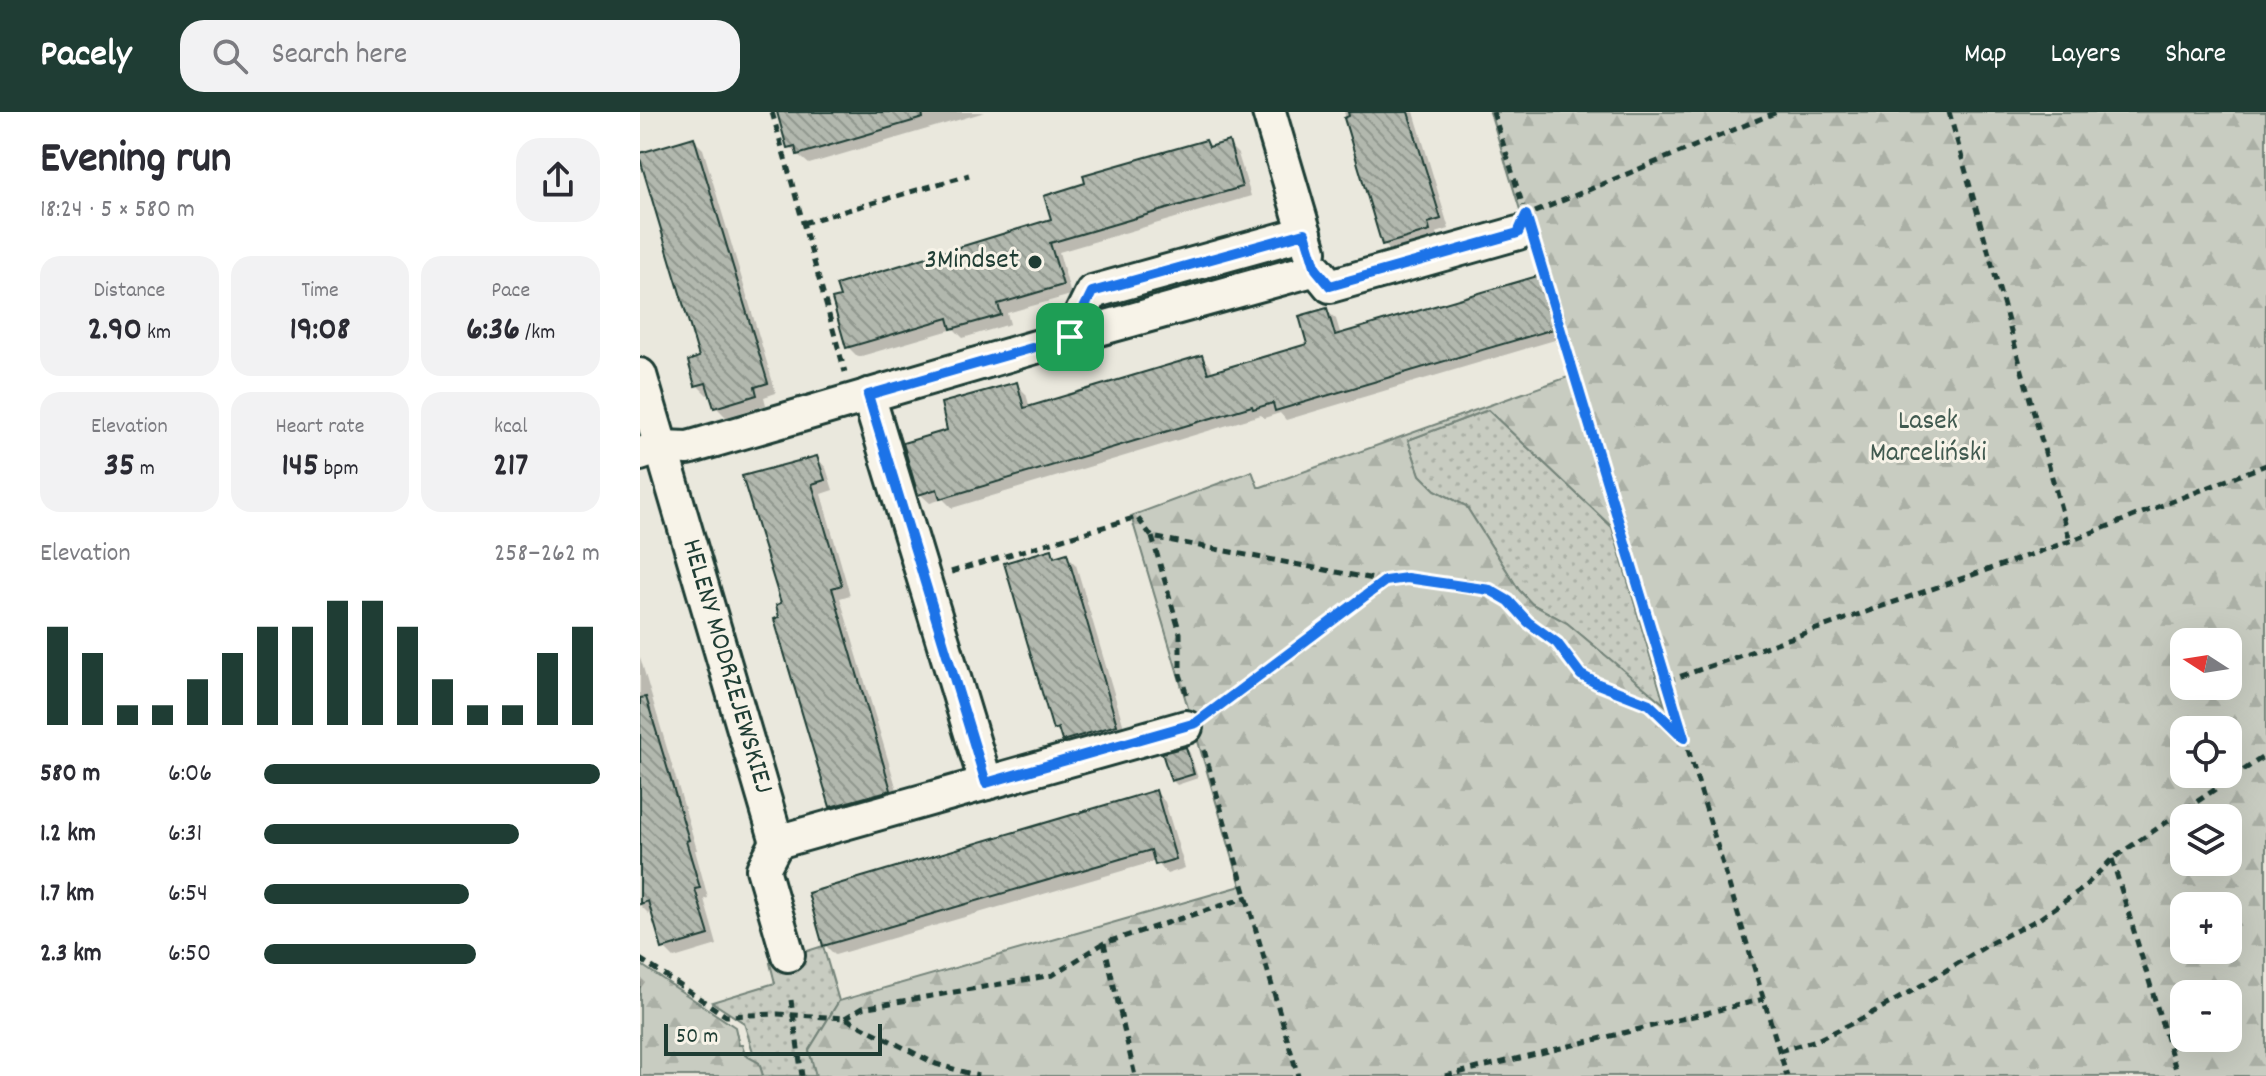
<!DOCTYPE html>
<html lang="en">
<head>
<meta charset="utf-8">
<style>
	:root { --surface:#fff; --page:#f2f2f3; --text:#2b2b33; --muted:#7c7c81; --accent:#1f3d34 }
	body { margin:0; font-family:Dekko,sans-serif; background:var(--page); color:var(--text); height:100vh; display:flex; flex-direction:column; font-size:30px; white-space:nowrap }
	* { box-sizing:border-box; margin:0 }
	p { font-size:26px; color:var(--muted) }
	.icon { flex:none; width:44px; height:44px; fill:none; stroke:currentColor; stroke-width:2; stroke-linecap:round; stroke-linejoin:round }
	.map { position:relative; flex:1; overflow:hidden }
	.details { display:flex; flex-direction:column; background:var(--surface); width:640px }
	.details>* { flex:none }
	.needle { width:52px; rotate:282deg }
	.controls { position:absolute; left:1530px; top:516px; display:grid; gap:16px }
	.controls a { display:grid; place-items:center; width:72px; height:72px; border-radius:16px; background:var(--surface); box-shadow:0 8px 32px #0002; font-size:40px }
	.scale { position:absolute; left:24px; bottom:20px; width:218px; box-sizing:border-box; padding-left:8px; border:4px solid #1f3d34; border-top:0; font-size:22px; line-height:28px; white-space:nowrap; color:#1f3d34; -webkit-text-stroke:6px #f7f3e8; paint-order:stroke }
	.pin { position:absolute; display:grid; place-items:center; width:68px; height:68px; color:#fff; margin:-34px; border-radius:16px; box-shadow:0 4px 12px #0006 }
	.round { display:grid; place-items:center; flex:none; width:84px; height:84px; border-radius:24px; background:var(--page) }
	.headline { display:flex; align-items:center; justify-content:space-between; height:136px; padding:0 40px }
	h1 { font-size:44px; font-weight:700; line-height:60px }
	.stats { display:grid; grid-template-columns:repeat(3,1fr); gap:12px; height:136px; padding:8px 40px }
	.stats div { display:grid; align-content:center; border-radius:20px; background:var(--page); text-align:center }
	.stats b { font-size:34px; font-weight:700 }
	.stats small { font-size:22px; font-weight:400 }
	.stats p { font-size:22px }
	.chart { height:224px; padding:16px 40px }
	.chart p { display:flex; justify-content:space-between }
	.chart svg { width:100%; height:144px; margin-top:8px; stroke:var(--accent); stroke-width:6 }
	ul { padding:0 40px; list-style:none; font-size:26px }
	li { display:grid; grid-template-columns:128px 96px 1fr; align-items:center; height:60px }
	li i { height:20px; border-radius:10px; background:var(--accent) }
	header { display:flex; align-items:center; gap:48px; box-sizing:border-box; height:112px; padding:0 40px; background:var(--accent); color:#fff }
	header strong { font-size:38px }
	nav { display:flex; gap:44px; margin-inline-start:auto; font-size:28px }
	.search { width:560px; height:72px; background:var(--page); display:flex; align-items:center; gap:20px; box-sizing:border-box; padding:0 28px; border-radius:24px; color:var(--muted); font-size:30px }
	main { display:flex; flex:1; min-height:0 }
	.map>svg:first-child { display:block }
</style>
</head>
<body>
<header>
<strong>Pacely</strong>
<div class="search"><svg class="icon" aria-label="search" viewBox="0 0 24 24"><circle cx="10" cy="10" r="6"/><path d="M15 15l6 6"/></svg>Search here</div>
<nav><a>Map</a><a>Layers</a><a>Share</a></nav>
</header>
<main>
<section class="details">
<div class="headline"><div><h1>Evening run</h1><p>18:24 · 5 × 580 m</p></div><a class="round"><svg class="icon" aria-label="share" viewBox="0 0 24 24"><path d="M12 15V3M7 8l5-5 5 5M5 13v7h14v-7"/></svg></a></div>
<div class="stats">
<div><p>Distance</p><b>2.90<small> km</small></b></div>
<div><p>Time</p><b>19:08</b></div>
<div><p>Pace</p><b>6:36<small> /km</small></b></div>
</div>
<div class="stats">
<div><p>Elevation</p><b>35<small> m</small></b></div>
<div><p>Heart rate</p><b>145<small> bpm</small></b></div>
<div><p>kcal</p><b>217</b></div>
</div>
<div class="chart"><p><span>Elevation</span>258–262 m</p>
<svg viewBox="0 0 160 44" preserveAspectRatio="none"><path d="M5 44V14M15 44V22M25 44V38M35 44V38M45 44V30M55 44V22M65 44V14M75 44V14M85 44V6M95 44V6M105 44V14M115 44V30M125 44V38M135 44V38M145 44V22M155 44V14"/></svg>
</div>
<ul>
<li><b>580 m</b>6:06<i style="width:100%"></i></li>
<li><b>1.2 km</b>6:31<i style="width:76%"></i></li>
<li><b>1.7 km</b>6:54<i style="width:61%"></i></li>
<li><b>2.3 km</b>6:50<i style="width:63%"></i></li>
</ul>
</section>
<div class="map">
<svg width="1626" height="964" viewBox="0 0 1626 964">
	<defs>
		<pattern id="grass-dots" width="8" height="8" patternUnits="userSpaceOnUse" patternTransform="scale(2)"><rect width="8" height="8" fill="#c8ccc1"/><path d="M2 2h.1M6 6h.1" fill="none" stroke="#abb0a6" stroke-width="1.8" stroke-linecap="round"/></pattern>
		<pattern id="forest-firs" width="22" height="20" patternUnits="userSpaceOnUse" patternTransform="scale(2)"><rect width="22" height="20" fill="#c8ccc1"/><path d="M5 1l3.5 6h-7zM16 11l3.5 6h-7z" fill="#abb0a6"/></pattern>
		<pattern id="building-back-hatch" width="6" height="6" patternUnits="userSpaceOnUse" patternTransform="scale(2)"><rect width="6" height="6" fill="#b2b8ae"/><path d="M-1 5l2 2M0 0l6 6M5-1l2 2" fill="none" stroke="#90978e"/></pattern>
	</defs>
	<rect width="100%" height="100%" fill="#eae8dd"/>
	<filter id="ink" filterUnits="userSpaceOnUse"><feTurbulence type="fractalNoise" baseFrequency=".0125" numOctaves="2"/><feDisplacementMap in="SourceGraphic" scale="16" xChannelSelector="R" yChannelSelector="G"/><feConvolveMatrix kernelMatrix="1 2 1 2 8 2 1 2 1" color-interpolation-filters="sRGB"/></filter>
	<g filter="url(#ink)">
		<g fill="url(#grass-dots)" stroke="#74847a" stroke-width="2">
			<polygon points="848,298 972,415 1025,594 927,511 892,492 879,478 826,394 795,378 780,363 768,328"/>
			<polygon points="183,834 199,889 169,938 176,964 123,964 119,951 105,943 113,940 104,911 72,890 135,871 130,851"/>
		</g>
		<g fill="url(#forest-firs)" stroke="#74847a" stroke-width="2" fill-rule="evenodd">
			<path d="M850 0H1626V964H176L169 938 199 889 601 774 491 404 612 359 618 375H621L931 264ZM848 298 972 415 1025 593 927 511 892 492 879 478 826 394 795 378 780 363 768 328ZM1544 530H1588V574H1544ZM1544 618H1588V662H1544ZM1544 706H1588V750H1544ZM1544 794H1588V838H1544ZM1544 882H1588V926H1544Z"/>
			<polygon points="0,852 95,915 99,933 102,933 105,943 119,951 123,964 0,964"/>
		</g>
		<g fill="#0003">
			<polygon points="139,0 345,0 169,52 149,35"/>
			<polygon points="704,0 774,0 809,117 796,121 799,128 753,142 744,132"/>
			<polygon points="53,27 63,37 136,281 124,285 126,293 86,305 76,295 72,281 67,283 57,273 61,247"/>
			<polygon points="566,30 572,36 588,32 598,42 611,84 419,140 431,183 367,201 370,212 323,226 314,217 218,245 208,235 413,108"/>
			<polygon points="900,165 910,175 925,225 646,308 640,301 624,306 621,303 312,396 303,387 290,391 280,382 310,320 376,272 386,282 390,296 562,246 571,255 573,262 670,233 686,198 696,207 701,224"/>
			<polygon points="177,346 186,356 193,378 181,382 210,483 200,486 260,688 201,704 191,694 141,506"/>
			<polygon points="411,439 418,446 426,443 436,453 486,622 433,638 415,616"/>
			<polygon points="0,545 57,738 55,738 68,786 64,787 77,833 34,846 24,836 13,800 9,802 0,793"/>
			<polygon points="546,637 550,641 558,666 537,673 532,668"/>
			<polygon points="516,680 525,690 545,756 527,762 516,749 195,843 185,833"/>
			<polygon points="0,865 5,870 0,877"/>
		</g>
		<g fill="url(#building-back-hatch)" stroke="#1f3d34" stroke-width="2">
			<polygon points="137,0 282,0 283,6 157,43 155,34 147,36"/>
			<polygon points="708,0 768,0 801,107 788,111 790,119 742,133 704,6 709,4"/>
			<polygon points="54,25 128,271 115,275 117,283 74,296 66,271 55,274 48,249 59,245 0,47 0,41"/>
			<polygon points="566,28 569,35 589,29 602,75 410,131 423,173 358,192 361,203 311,217 308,206 206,236 192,187 200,185 196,173 411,107 404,84 445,71 443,63"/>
			<polygon points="901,163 917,216 635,299 633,291 613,297 612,294 300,387 297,377 278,383 263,331 307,318 301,291 377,270 384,296 562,243 568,261 667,232 659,204 687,196 695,223"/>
			<polygon points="177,344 185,368 172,372 202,473 192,476 251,678 190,695 134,507 139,505 136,493 141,491 102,364"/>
			<polygon points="412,437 414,445 427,441 477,613 422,629 418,616 413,618 364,451"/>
			<polygon points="6,585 49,728 46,729 60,776 55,777 69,823 22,837 8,789 0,792 0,586"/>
			<polygon points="546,635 554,662 531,669 522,641"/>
			<polygon points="516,678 536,747 515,753 511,738 183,834 168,781"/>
		</g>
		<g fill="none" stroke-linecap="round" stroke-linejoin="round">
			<defs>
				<g id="minor">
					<polyline points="629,0 670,139"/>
					<polyline points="430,225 452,180 665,121"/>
					<path id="s1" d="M0 263 137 730 123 757 148 843"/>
					<polyline points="228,283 346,671"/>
					<polyline points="0,342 21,335 48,336 430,225 676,157 690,174 878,121"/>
					<polyline points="137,730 546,615"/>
				</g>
			</defs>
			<use href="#minor" stroke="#1f3d34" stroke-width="38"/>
			<g stroke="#1f3d34" stroke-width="5" stroke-dasharray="8 6" stroke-linecap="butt">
				<polyline points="132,0 205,260"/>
				<polyline points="853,0 883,94"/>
				<polyline points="1309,0 1430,429"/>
				<polyline points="895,100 1137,0"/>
				<polyline points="163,111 329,63"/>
				<polyline points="898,142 1147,964"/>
				<polyline points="512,425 540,521 540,562 548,587"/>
				<polyline points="311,460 497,405 512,425 744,469"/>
				<polyline points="1027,569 1430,429 1626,353"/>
				<polyline points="569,601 745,469 767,466 850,478 869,489 888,510 917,531 941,563 958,572 1009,592 1044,625"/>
				<polyline points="564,638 658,964"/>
				<polyline points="1472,747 1538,964"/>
				<polyline points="464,831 495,964"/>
				<polyline points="0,847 86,904 138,902 205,906 296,952 338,964"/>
				<polyline points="151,888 162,964"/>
				<polyline points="205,906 222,896 413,863 464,831 608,785"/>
				<polyline points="1139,939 1177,928 1219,908 1274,878 1351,831 1399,807 1442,777 1472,747 1626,643"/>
				<polyline points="805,964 1124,887"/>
			</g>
			<use href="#minor" stroke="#f7f3e8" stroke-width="32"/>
		</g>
	</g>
	<g fill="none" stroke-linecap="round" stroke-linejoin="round" filter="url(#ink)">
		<defs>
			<polygon id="route" points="886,103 1044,626 1009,592 958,572 941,563 917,531 888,510 869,489 850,478 767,466 745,469 556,611 346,671 228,283 430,225 452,180 665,121 676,157 690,174 878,121"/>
		</defs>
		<use href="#route" stroke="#fff" stroke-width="16"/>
		<use href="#route" stroke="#1a73e8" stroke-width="10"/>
	</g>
	<circle fill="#1f3d34" stroke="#f7f3e8" stroke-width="3" cx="395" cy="150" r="8"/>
	<g text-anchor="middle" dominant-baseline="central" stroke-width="6" stroke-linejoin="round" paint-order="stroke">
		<g font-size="28" fill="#1f3d34" stroke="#f7f3e8" text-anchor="end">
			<text x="379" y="150">3Mindset</text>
		</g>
		<g font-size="28" fill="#415a50" stroke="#f7f3e8">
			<text x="1288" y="311">Lasek<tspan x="1288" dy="32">Marceliński</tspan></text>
		</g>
		<g font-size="28" fill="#1f3d34" stroke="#f7f3e8">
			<text stroke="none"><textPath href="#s1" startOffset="304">HELENY MODRZEJEWSKIEJ</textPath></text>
		</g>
	</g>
</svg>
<div class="controls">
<a><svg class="needle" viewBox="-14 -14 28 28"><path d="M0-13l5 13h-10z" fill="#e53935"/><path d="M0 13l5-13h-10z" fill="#7c7c81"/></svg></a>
<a><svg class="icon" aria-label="locate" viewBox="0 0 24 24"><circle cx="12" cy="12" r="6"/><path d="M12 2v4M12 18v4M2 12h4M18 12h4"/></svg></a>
<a><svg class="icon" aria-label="layers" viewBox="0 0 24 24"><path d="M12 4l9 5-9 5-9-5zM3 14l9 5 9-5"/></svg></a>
<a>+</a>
<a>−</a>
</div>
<div class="scale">50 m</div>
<div class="pin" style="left:430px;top:225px;background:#1e9e55"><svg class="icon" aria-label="arrive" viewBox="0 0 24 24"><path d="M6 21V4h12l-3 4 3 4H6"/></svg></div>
</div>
</main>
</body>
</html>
